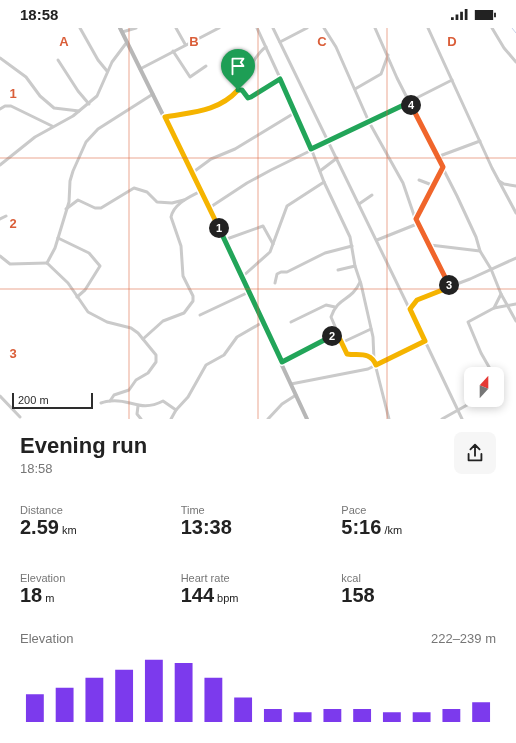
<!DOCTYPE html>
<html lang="en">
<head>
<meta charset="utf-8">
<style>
	:root { --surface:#fff; --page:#f6f6f6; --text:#222; --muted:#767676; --accent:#7c3aed }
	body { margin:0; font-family:Arial,sans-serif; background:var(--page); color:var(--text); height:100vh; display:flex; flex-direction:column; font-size:15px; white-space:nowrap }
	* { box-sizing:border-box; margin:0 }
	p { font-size:13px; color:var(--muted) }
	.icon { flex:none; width:22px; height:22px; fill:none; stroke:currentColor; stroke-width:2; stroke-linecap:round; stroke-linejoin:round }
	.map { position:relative; height:391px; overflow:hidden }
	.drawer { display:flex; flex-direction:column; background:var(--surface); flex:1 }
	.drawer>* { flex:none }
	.needle { width:26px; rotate:21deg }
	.tools { position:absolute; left:464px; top:339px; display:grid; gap:8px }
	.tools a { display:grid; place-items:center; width:40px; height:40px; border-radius:8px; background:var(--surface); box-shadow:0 2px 10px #0003; font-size:20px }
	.scale { position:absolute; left:12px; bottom:10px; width:81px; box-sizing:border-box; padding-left:4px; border:2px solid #2d2d2d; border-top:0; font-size:11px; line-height:14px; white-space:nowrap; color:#2d2d2d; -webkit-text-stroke:3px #fff; paint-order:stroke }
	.pin { position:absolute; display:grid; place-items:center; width:34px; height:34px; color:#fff; margin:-41px -17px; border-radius:50% 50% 50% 0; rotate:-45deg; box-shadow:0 0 4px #0007 }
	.pin .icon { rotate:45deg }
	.km { position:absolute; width:20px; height:20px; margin:-10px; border-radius:50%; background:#222; color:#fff; font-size:11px; line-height:20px; text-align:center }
	.round { display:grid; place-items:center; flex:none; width:42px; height:42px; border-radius:8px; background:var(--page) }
	.overview { display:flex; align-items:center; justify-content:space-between; height:68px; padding:0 20px }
	h1 { font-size:22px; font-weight:700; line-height:30px }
	.metrics { display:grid; grid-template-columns:repeat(3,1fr); gap:6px; height:68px; padding:4px 20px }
	.metrics div { display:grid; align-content:center }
	.metrics b { font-size:20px; font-weight:700 }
	.metrics small { font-size:11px; font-weight:400 }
	.metrics p { font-size:11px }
	.chart { height:112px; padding:8px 20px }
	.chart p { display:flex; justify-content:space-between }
	.chart svg { width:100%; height:72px; margin-top:4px; stroke:var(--accent); stroke-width:6 }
	.status { display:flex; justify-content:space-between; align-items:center; height:28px; padding:0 20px; background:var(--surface); direction:ltr }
	.status svg { height:11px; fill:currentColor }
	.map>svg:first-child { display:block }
</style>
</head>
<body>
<div class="status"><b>18:58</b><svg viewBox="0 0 49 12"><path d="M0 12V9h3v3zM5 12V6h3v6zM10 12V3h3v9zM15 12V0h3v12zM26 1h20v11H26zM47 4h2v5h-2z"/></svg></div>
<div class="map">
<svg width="516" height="391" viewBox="0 0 516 391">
	<rect width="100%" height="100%" fill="#fff"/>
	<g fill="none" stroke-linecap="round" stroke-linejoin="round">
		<polyline stroke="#c8d2e9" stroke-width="1" points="512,0 516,5"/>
		<g stroke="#cacaca" stroke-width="3">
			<polyline points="80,0 98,32 107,43"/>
			<polyline points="176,0 185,16"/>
			<polyline points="257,0 304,102 324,154 350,209 355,238 361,256 373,309 374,332 389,391"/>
			<polyline points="273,0 425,313 368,341 291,356"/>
			<polyline points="375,0 397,50 457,168 476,209 480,223 491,241 501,266 516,293"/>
			<polyline points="428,0 492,140 516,185"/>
			<polyline points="492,0 504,20 516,34"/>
			<polyline points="122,4 136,0"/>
			<polyline points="280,14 307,0"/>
			<polyline points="173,23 190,49 206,38"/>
			<polyline points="0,30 26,49 40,68 54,80 79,83"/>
			<polyline points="58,32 78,63 89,76"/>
			<polyline points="140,41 219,0"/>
			<path d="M243 47C252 39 256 25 266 19"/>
			<polyline points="355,61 381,46 388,27"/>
			<polyline points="0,81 5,78 11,78 52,98"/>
			<polyline points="165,89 208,82 231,69 239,62 243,63 248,70 251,69 280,51"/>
			<polyline points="437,129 480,113"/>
			<polyline points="0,137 35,109 73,88 97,68 112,34 127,14"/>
			<polyline points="320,143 337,130"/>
			<polyline points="192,145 211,131 235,121 296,84"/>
			<polyline points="419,152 432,157"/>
			<polyline points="499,153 504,156 516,158"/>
			<polyline points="359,176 372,167"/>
			<polyline points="209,180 247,155 271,142 369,94 336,19 324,0"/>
			<polyline points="66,181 78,172 95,180 101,180 134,160 147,164 157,174 172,175 184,172"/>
			<polyline points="0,191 6,188"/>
			<polyline points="416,191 443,139"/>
			<polyline points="58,210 89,225 100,238 85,262 77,269"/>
			<polyline points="224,212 263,198 273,216"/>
			<polyline points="377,212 417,196"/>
			<polyline points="430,217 480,223"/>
			<polyline points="0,228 10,236 47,235"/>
			<polyline points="47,235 68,255 88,284 107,294 131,300 138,305 156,327 156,334 148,345 136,352 129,362 114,367 110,373"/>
			<polyline points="47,235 55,220 69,174 70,153 73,143 86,114 98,101 153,66"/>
			<polyline points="338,242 355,238"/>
			<polyline points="242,249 270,224 287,178 324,154"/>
			<path d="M360 254C351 274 338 268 331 289L346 324C356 330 364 323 374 332"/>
			<polyline points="275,255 277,246 281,244 287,244 325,225 352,218"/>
			<polyline points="450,259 430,217 417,196 403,155 369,94 452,52"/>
			<polyline points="494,280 516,276"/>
			<polyline points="410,281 417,271 470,251 516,230"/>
			<polyline points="200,287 249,264"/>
			<polyline points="291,294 326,277 335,279"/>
			<path d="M143 311 163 293 184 285 193 273V268L183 248 181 218 171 189C174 175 190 169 201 163"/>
			<polyline points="425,313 462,391"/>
			<polyline points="341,315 371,301"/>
			<polyline points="282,334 337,305"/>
			<polyline points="493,346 481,325 468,294 494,280 501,266"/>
			<polyline points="497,353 499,357 497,362"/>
			<polyline points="0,368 20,389"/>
			<path d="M101 375C104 374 107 373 110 373 130 370 140 385 163 373L176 382 188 369 206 337 224 327 237 309 263 294"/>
			<polyline points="138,378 137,386 141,391"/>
			<polyline points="171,391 176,382"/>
			<polyline points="268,391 282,376 296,367"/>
			<polyline points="442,391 476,372"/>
		</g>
		<polyline stroke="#b7b7b7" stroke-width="4" points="120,0 209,180 307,391"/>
	</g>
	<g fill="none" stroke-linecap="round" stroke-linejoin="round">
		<defs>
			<path id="split-1" d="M219 200 165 89C192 84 218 84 238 62"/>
			<polyline id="split-2" points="219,200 282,334 332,308"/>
			<path id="split-3" d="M332 308 337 305 347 326C359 328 370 323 376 337L425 313 410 281 417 272 450 259 449 257"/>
			<polyline id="split-4" points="411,77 443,139 416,191 449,257"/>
			<polyline id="split-5" points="238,62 242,62 248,70 251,69 280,51 311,121 410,74 411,77"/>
		</defs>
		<use href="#split-1" stroke="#fff" stroke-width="8"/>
		<use href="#split-2" stroke="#fff" stroke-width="8"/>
		<use href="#split-3" stroke="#fff" stroke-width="8"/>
		<use href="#split-4" stroke="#fff" stroke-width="8"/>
		<use href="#split-5" stroke="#fff" stroke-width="8"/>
		<use href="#split-1" stroke="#f5b400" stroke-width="5"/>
		<use href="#split-2" stroke="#22a559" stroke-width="5"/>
		<use href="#split-3" stroke="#f5b400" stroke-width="5"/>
		<use href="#split-4" stroke="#f0652b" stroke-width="5"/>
		<use href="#split-5" stroke="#22a559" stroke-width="5"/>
	</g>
	<path fill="none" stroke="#da5e39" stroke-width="1" stroke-opacity="0.55" d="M129 0V391M258 0V391M387 0V391M0 130H516M0 261H516"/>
	<g font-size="13" text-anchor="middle" font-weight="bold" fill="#da5e39" stroke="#fff" stroke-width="4" stroke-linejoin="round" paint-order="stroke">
		<text x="64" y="18">A</text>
		<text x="194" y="18">B</text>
		<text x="322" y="18">C</text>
		<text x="452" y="18">D</text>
		<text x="13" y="70">1</text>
		<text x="13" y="200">2</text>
		<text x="13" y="330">3</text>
	</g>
</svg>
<div class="tools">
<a><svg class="needle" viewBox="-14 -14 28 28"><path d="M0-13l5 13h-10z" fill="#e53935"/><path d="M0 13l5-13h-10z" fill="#767676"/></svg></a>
</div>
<div class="scale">200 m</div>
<div class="pin" style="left:238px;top:62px;background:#1e9e55"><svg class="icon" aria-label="arrive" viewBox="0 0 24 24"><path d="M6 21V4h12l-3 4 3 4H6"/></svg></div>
<b class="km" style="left:219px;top:200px">1</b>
<b class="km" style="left:332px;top:308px">2</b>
<b class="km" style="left:449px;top:257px">3</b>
<b class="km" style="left:411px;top:77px">4</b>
</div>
<section class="drawer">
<div class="overview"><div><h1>Evening run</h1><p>18:58</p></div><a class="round"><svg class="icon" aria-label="share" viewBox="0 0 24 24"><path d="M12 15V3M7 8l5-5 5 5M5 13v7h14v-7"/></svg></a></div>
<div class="metrics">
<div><p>Distance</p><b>2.59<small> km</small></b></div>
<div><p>Time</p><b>13:38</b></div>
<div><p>Pace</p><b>5:16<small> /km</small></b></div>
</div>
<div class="metrics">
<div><p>Elevation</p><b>18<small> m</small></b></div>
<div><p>Heart rate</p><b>144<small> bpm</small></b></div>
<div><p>kcal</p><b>158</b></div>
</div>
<div class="chart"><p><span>Elevation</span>222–239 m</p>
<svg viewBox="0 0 160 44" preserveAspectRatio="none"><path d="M5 44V27M15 44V23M25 44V17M35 44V12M45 44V6M55 44V8M65 44V17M75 44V29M85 44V36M95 44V38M105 44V36M115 44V36M125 44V38M135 44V38M145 44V36M155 44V32"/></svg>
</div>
</section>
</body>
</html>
